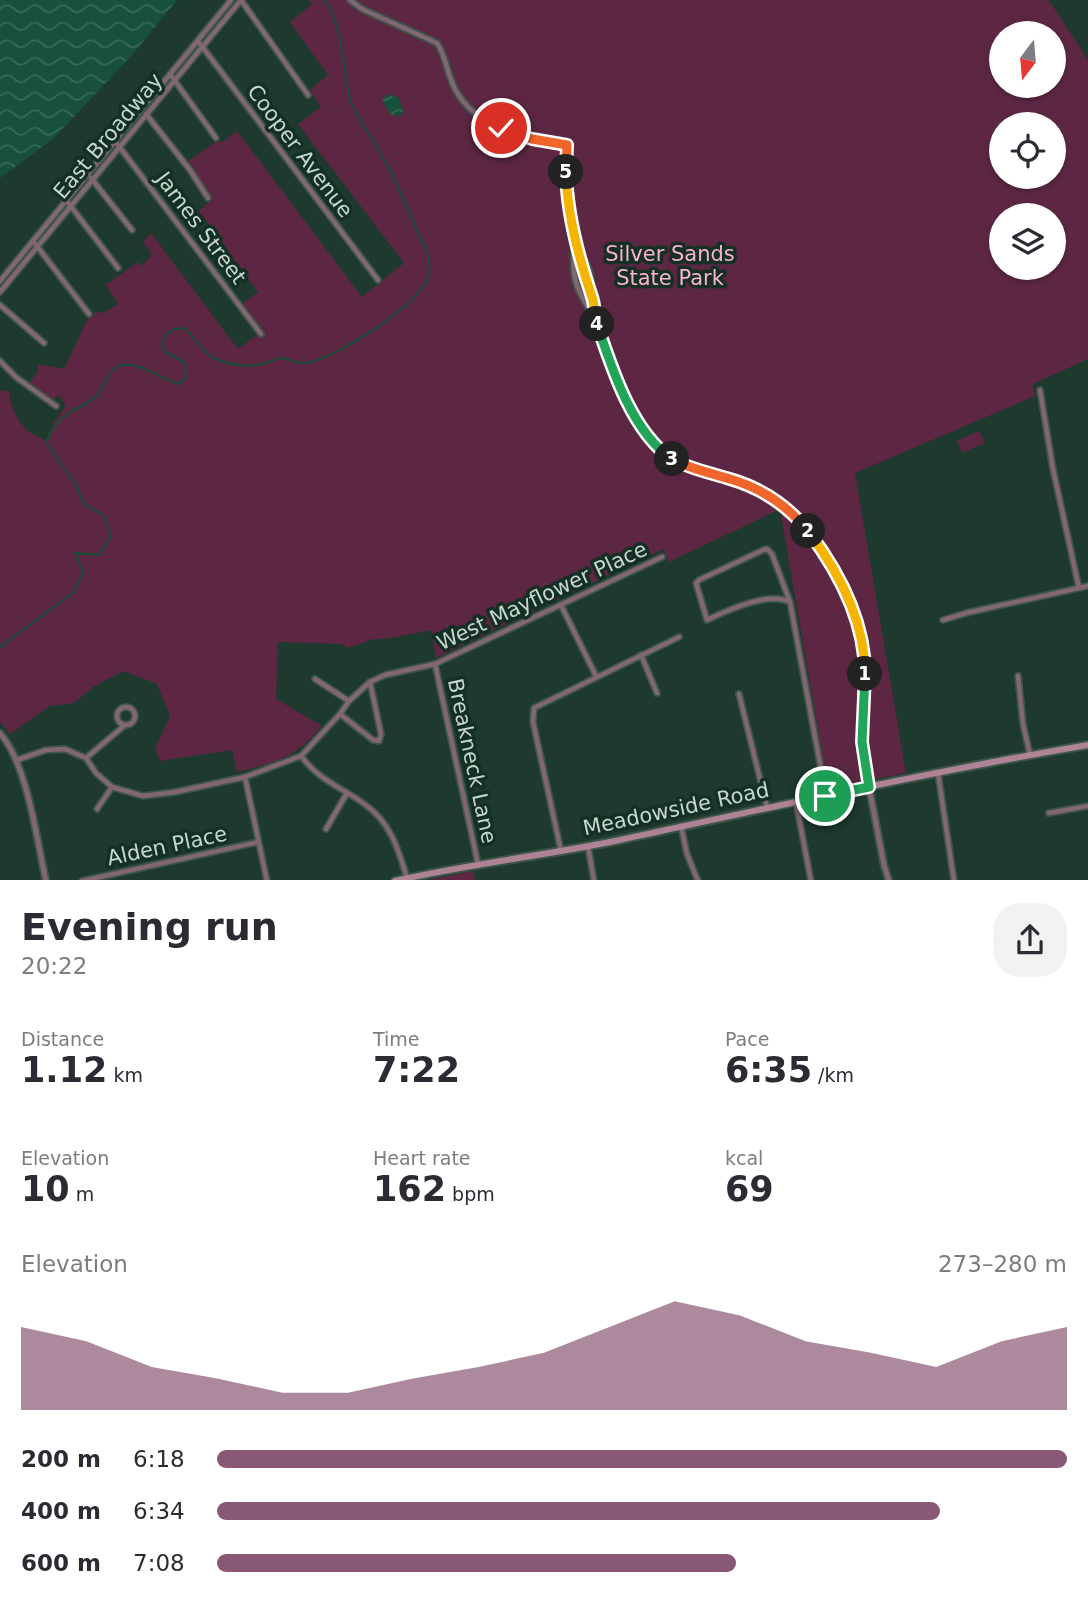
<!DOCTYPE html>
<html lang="en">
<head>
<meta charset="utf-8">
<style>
	:root { --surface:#fff; --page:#f2f2f3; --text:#2b2b33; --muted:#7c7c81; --accent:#895874 }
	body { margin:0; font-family:"DejaVu Sans",sans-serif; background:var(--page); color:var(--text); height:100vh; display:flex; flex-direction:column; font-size:26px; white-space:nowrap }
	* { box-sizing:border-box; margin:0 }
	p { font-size:23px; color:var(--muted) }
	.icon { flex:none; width:38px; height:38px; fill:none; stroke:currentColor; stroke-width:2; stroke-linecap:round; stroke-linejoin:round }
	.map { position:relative; height:880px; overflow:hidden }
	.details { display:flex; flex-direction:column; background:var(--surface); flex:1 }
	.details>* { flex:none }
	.needle { width:46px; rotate:196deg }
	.tools { position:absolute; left:989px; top:21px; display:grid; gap:14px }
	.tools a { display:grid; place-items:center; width:77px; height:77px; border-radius:50%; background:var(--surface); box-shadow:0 2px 5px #0004; font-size:35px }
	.pin { position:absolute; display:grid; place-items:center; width:60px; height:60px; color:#fff; margin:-30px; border:4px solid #fff; border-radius:50%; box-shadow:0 2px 7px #0007 }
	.km { position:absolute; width:35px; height:35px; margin:-18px; border-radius:50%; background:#222; color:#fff; font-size:19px; line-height:35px; text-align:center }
	.round { display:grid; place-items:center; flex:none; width:74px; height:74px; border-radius:28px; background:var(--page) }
	.headline { display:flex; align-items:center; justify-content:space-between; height:119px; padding:0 21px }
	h1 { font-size:38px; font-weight:600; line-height:52px }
	.stats { display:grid; grid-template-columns:repeat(3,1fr); gap:10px; height:119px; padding:7px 21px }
	.stats div { display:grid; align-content:center }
	.stats b { font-size:35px; font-weight:600 }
	.stats small { font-size:19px; font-weight:400 }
	.stats p { font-size:19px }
	.chart { height:196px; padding:14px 21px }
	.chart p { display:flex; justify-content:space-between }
	.chart svg { width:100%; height:126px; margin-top:7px; fill:var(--accent); opacity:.7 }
	ul { padding:0 21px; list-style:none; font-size:23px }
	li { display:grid; grid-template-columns:112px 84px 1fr; align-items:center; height:52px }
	li i { height:18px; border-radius:9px; background:var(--accent) }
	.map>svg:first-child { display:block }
</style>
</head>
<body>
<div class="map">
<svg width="1088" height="881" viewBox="0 0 1088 881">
	<defs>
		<pattern id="water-waves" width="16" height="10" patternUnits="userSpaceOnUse" patternTransform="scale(1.75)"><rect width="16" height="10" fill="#17513b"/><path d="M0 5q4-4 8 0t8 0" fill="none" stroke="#376956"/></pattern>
	</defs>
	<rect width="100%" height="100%" fill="#1e392d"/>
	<g fill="#5d2743" fill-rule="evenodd">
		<path d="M309 0H1048L1052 5 1088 60V359L1033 384 1035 396 855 473 906 773 828 788 780 509 669 562 663 549 436 658 431 630 391 638 374 639 348 648 341 644 278 642 276 699 322 726C294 759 278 762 237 772L232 750 160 761 155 749 170 716 157 684 124 671 93 687 74 703 50 706 10 734 0 722V390L9 392C12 415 24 435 48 440L54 422 65 407 64 402 58 395 54 400 29 383 38 371V364L64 369 88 318 96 312 103 313 118 304 106 285 138 262 142 266 150 257 151 252 143 242 151 233 238 349 262 331 242 304 258 292 199 211 208 203 209 195 187 162 217 141 223 142 237 131 362 297 404 263 298 124 321 107 310 90 328 75 290 22 312 4ZM1001 33H1054V86H1001ZM1001 124H1054V177H1001ZM1001 215H1054V268H1001Z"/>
		<polygon points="979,431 985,443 962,453 957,441"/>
		<polygon points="473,871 475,880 429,880"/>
	</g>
	<g fill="url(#water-waves)">
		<polygon points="0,0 177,0 132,55 54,138 0,178"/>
		<polygon points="388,94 398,97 403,109 402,116 391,115 382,100"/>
	</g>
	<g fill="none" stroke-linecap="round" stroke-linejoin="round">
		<path stroke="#17513b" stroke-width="2" d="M0 647 74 592 83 572 75 553 99 555 111 536 103 515 84 504 76 485 46 442C51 432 56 422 66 415 76 407 89 405 98 394 105 384 109 368 122 365 139 361 163 380 179 384L186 377 184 362 164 351 162 344 165 335 174 329 184 328C197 339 201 353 218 360 233 366 250 367 266 363 270 362 276 358 281 358 289 358 298 365 307 363 337 357 422 305 429 274 430 267 429 261 427 253L391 172 350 102 339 34 332 12 324 0"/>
		<defs>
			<g id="minor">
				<polyline points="241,0 308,95"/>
				<path d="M350 0 362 9 437 43C446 56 447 74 455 89 476 129 526 138 567 145 566 177 565 214 576 244 580 255 587 262 590 273 593 288 592 305 596 320 605 358 637 436 670 458 690 470 713 473 735 480 779 495 809 527 832 566 845 590 859 617 864 644 869 674 862 704 862 734 861 752 866 770 869 787"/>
				<polyline points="198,41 378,280"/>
				<polyline points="170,74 216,138"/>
				<polyline points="146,114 190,170 208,198"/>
				<polyline points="115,141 261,334"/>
				<polyline points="91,178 132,230"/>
				<polyline points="66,200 118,268"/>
				<polyline points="33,241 89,314"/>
				<path d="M575 245C570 278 577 291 595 318"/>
				<polyline points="580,254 584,275 592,295"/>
				<polyline points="0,281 231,0"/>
				<polyline points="0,292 241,0"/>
				<polyline points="0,305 44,343"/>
				<polyline points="0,361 17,378 56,406"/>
				<polyline points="1040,390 1053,469 1079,588"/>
				<path d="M790 602C769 591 728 610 707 620L696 583 699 580 763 550 767 549 772 554 790 602 826 796"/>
				<polyline points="561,605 596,676"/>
				<polyline points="943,620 966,613 1088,586"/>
				<polyline points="641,655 657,693"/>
				<polyline points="435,664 478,864"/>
				<polyline points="1018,676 1023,724 1030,755"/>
				<polyline points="315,679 349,701"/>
				<polyline points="739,694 767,807"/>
				<circle cx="126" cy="716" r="9"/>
				<polyline points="340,714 373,740 379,741 381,734 370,682"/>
				<path d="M301 756C320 781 339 786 363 803 390 821 398 848 407 878"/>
				<polyline points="86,758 125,725"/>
				<polyline points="17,760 46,750 65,749 86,758 96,773 112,787 143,796 175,792 245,777 301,756 340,714 349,701 370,682 385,675 435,664 662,557"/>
				<polyline points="938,773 954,881"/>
				<polyline points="245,777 267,881"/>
				<polyline points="796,802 811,881"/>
				<polyline points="97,809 112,787"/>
				<polyline points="1049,813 1088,806"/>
				<polyline points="681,826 687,854 698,881"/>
				<polyline points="326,829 347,793"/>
				<polyline points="588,846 594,881"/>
				<polyline points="561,851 533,722 534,708 679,637"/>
				<polyline points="82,881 258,842"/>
			</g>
			<g id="tertiary">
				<path d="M0 733C28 766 36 837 46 881"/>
				<polyline points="869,787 884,865 889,881"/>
			</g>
			<path id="secondary" d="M395 881C468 864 542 856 615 841 772 807 929 772 1088 745"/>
		</defs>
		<use href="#minor" stroke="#3c554a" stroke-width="8"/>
		<use href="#tertiary" stroke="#3c554a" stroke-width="9"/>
		<use href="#secondary" stroke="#3c554a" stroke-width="10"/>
		<use href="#minor" stroke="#826672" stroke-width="4.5"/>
		<use href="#tertiary" stroke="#826672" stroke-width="5"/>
		<use href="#secondary" stroke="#af8396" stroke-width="6"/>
	</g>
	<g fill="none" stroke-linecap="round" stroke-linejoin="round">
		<defs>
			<polyline id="split-1" points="825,796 869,787 862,742 865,674"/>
			<path id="split-2" d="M808 531C839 572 865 622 865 674"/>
			<path id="split-3" d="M672 459C690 469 711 473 730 479 761 488 788 506 808 531"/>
			<path id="split-4" d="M597 324C612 369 632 432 672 459"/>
			<path id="split-5" d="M566 172C567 215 578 256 592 297 595 305 594 315 597 324"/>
			<polyline id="split-6" points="501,128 532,139 567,145 566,172"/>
		</defs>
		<use href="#split-1" stroke="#fff" stroke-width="14"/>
		<use href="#split-2" stroke="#fff" stroke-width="14"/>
		<use href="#split-3" stroke="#fff" stroke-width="14"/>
		<use href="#split-4" stroke="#fff" stroke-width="14"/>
		<use href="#split-5" stroke="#fff" stroke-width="14"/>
		<use href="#split-6" stroke="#fff" stroke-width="14"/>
		<use href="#split-1" stroke="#22a559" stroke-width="9"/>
		<use href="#split-2" stroke="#f5b400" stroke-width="9"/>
		<use href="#split-3" stroke="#f0652b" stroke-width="9"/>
		<use href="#split-4" stroke="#22a559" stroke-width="9"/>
		<use href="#split-5" stroke="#f5b400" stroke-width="9"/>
		<use href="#split-6" stroke="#f0652b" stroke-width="9"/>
	</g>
	<g text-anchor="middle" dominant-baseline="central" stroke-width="7" stroke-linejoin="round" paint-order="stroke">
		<g font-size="21" fill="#c7d7cf" stroke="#142f23">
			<text transform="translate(108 136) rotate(-50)">East Broadway</text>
			<text transform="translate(300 151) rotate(53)">Cooper Avenue</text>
			<text transform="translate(201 228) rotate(53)">James Street</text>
			<text transform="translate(542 596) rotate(-25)">West Mayflower Place</text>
			<text transform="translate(472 761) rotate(78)">Breakneck Lane</text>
			<text transform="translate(676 809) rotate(-12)">Meadowside Road</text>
			<text transform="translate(167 846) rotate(-12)">Alden Place</text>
		</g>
		<g font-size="21" fill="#fab1d2" stroke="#142f23">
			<text x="670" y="254">Silver Sands<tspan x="670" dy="24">State Park</tspan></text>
		</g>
	</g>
</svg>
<div class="tools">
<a><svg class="needle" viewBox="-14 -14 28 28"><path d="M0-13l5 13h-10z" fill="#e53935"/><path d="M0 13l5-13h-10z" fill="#7c7c81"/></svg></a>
<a><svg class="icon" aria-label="locate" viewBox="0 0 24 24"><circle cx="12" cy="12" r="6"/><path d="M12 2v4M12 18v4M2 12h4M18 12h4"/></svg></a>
<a><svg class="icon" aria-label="layers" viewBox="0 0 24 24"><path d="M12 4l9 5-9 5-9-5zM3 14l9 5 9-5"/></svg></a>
</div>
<div class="pin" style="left:825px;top:796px;background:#1e9e55"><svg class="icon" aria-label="arrive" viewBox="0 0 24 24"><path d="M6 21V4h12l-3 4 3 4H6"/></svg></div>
<div class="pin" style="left:501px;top:128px;background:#d93025"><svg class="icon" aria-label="check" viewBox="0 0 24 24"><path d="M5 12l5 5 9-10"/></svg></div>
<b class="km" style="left:865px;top:674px">1</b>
<b class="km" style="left:808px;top:531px">2</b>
<b class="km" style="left:672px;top:459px">3</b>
<b class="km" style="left:597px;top:324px">4</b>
<b class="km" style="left:566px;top:172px">5</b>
</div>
<section class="details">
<div class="headline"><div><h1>Evening run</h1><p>20:22</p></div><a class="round"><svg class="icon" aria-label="share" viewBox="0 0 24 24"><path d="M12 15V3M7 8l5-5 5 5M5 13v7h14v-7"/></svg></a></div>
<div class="stats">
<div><p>Distance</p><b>1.12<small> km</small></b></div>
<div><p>Time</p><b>7:22</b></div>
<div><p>Pace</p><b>6:35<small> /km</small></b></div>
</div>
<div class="stats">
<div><p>Elevation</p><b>10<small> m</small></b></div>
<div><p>Heart rate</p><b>162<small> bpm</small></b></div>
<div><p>kcal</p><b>69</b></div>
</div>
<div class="chart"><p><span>Elevation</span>273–280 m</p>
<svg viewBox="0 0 160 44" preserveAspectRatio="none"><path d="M0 44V15L10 20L20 29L30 33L40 38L50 38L60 33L70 29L80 24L90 15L100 6L110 11L120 20L130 24L140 29L150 20L160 15V44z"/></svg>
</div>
<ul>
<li><b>200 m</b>6:18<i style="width:100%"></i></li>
<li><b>400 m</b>6:34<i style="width:85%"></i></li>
<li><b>600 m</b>7:08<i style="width:61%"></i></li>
</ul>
</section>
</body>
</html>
